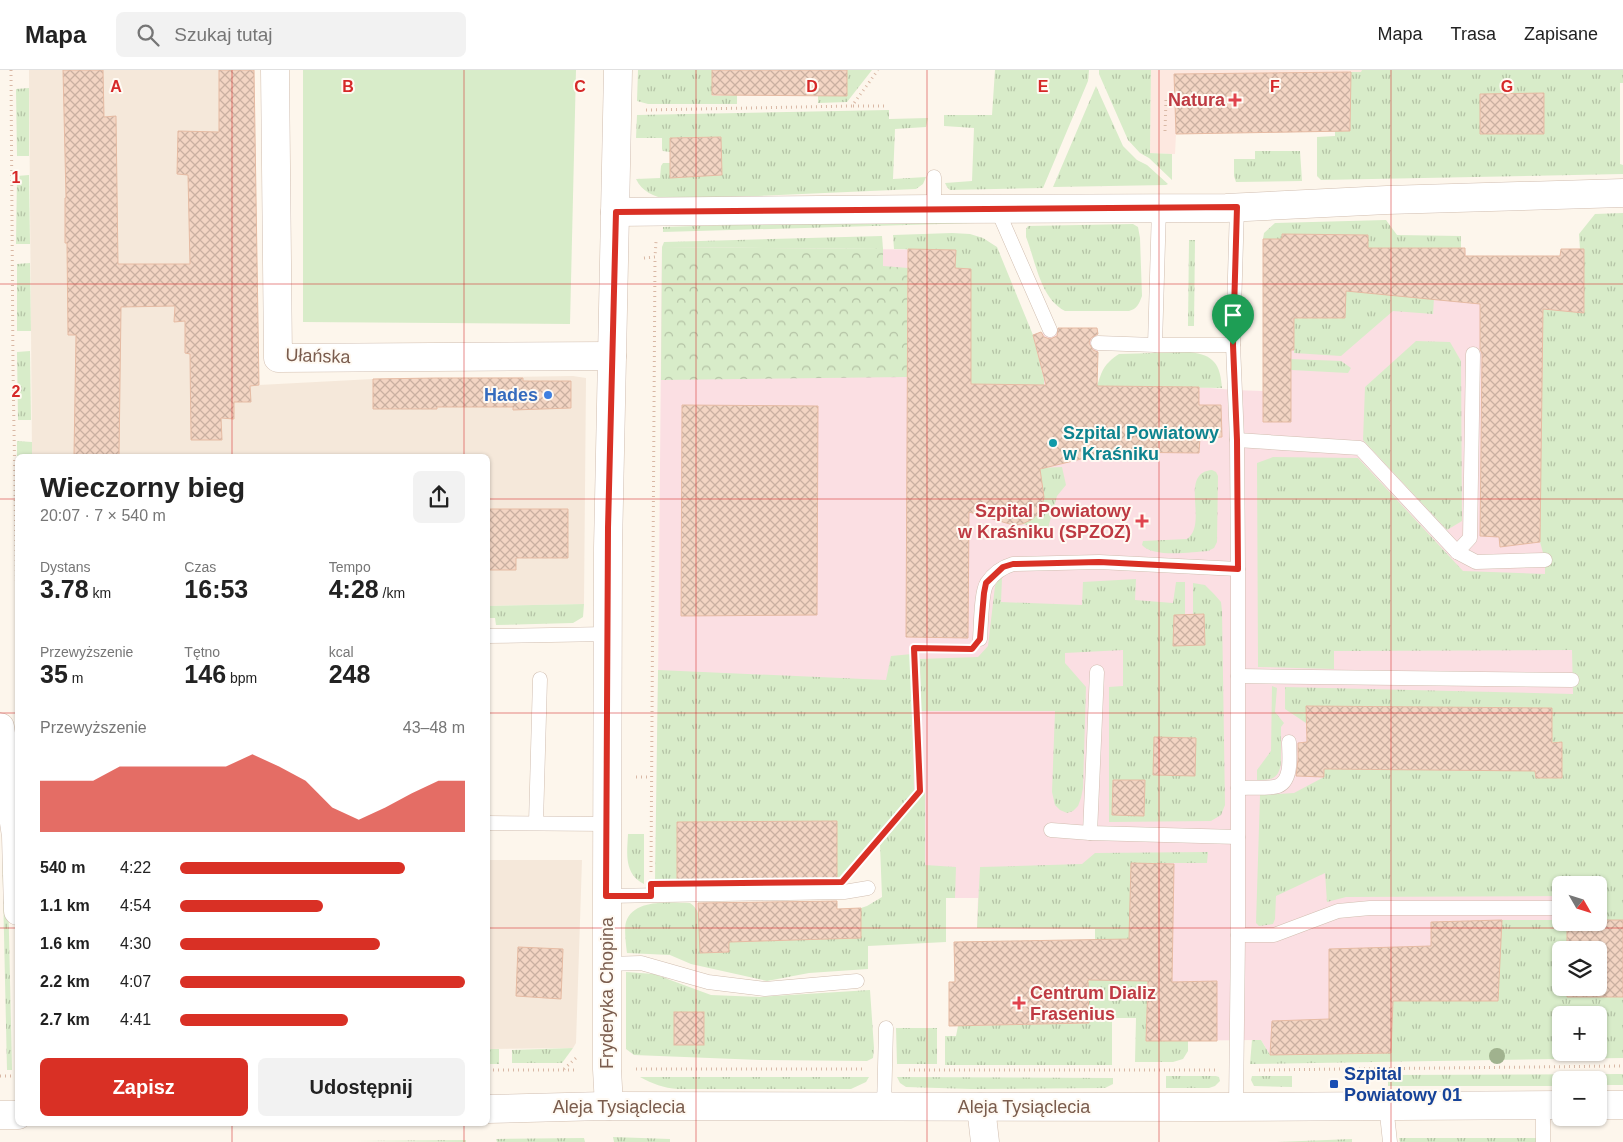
<!DOCTYPE html>
<html lang="pl">
<head>
<meta charset="utf-8">
<style>
	:root { --surface:#fff; --page:#f2f2f2; --text:#222; --muted:#767676; --line:#e0e0e0; --accent:#d93025 }
	body { margin:0; font-family:Helvetica,sans-serif; background:var(--page); color:var(--text); height:100vh; display:flex; flex-direction:column; font-size:19px; white-space:nowrap }
	* { box-sizing:border-box; margin:0 }
	p { font-size:16px; color:var(--muted) }
	.icon { flex:none; width:28px; height:28px; fill:none; stroke:currentColor; stroke-width:2; stroke-linecap:round; stroke-linejoin:round }
	.map { position:relative; flex:1; overflow:hidden }
	.panel { position:absolute; left:15px; top:384px; width:475px; height:672px; display:flex; flex-direction:column; background:var(--surface); border-radius:8px; box-shadow:0 1px 4px #0004 }
	.panel>* { flex:none }
	.needle { width:32px; rotate:129deg }
	.tools { position:absolute; left:1552px; top:806px; display:grid; gap:10px }
	.tools a { display:grid; place-items:center; width:55px; height:55px; border-radius:8px; background:var(--surface); box-shadow:0 1px 4px #0004; font-size:25px }
	.pin { position:absolute; display:grid; place-items:center; width:42px; height:42px; color:#fff; margin:-51px -21px; border-radius:50% 50% 50% 0; rotate:-45deg; box-shadow:0 0 5px #0007 }
	.pin .icon { rotate:45deg }
	.round { display:grid; place-items:center; flex:none; width:52px; height:52px; border-radius:8px; background:var(--page) }
	.headline { display:flex; align-items:center; justify-content:space-between; height:85px; padding:0 25px }
	h1 { font-size:28px; font-weight:700; line-height:38px }
	.figures { display:grid; grid-template-columns:repeat(3,1fr); gap:8px; height:85px; padding:5px 25px }
	.figures div { display:grid; align-content:center }
	.figures b { font-size:25px; font-weight:700 }
	.figures small { font-size:14px; font-weight:400 }
	.figures p { font-size:14px }
	.chart { height:140px; padding:10px 25px }
	.chart p { display:flex; justify-content:space-between }
	.chart svg { width:100%; height:90px; margin-top:5px; fill:var(--accent); opacity:.7 }
	.cta { display:flex; gap:10px; margin-top:auto; padding:10px 25px }
	.cta a { flex:1; height:58px; border-radius:8px; background:var(--accent); color:#fff; font-size:20px; font-weight:700; line-height:58px; text-align:center }
	.cta a+a { background:var(--page); color:var(--text) }
	ul { padding:0 25px; list-style:none; font-size:16px }
	li { display:grid; grid-template-columns:80px 60px 1fr; align-items:center; height:38px }
	li i { height:12px; border-radius:6px; background:var(--accent) }
	header { display:flex; align-items:center; gap:30px; box-sizing:border-box; height:70px; padding:0 25px; background:var(--surface); border-bottom:1px solid var(--line) }
	header strong { font-size:24px }
	nav { display:flex; gap:28px; margin-inline-start:auto; font-size:18px }
	.search { width:350px; height:45px; background:var(--page); display:flex; align-items:center; gap:12px; box-sizing:border-box; padding:0 18px; border-radius:8px; color:var(--muted); font-size:19px }
	.map>svg:first-child { display:block }
</style>
</head>
<body>
<header>
<strong>Mapa</strong>
<div class="search"><svg class="icon" aria-label="search" viewBox="0 0 24 24"><circle cx="10" cy="10" r="6"/><path d="M15 15l6 6"/></svg>Szukaj tutaj</div>
<nav><a>Mapa</a><a>Trasa</a><a>Zapisane</a></nav>
</header>
<div class="map">
<svg width="1623" height="1072" viewBox="0 0 1623 1072">
	<defs>
		<pattern id="grass-tufts" width="24" height="20" patternUnits="userSpaceOnUse" patternTransform="scale(1.25)"><rect width="24" height="20" fill="#d8ecc9"/><path d="M3 7l-1-3M5 7V3M7 7l1-3M15 17l-1-3M17 17v-4M19 17l1-3" fill="none" stroke="#b4c2a5"/></pattern>
		<pattern id="forest-crowns" width="20" height="18" patternUnits="userSpaceOnUse" patternTransform="scale(1.25)"><rect width="20" height="18" fill="#d8ecc9"/><path d="M2 6a3 3 0 1 1 6 0M12 15a3 3 0 1 1 6 0" fill="none" stroke="#b4c2a5"/></pattern>
		<pattern id="building-cross-hatch" width="8" height="8" patternUnits="userSpaceOnUse" patternTransform="scale(1.25)"><rect width="8" height="8" fill="#f3d5c3"/><path d="M0 0l8 8M0 8l8-8" fill="none" stroke="#cab0a1"/></pattern>
	</defs>
	<rect width="100%" height="100%" fill="#fdf6ec"/>
	<g fill="#f5e8da">
		<polygon points="29,0 254,0 259,315 373,309 573,306 586,308 584,534 488,536 488,386 32,386"/>
		<polygon points="488,790 582,790 576,973 573,978 488,979"/>
	</g>
	<polygon fill="#fde8e0" points="1151,0 1362,0 1362,2 1351,2 1335,61 1176,64 1175,84 1172,84 1150,83"/>
	<path fill="#fbdfe3" fill-rule="evenodd" d="M1282 164 1368 165V178H1461L1465 179 1466 186H1560L1561 179 1623 178 1599 945H1561L1391 983 1270 985 1261 970 1146 971V948H1112L1095 906V859L977 858 978 828H925V721L657 725 662 177 956 180 971 199 983 314 1043 315 1044 310 1033 265 1060 258H1097L1098 284 1079 302 1093 316 1199 317 1234 320 1263 321V169H1282ZM1561 815H1599V852H1561ZM1561 880H1599V918H1561Z"/>
	<g fill="url(#grass-tufts)" fill-rule="evenodd">
		<polygon points="638,0 712,0 712,26 737,25 737,34 648,34 637,31"/>
		<polygon points="847,0 872,0 847,32 818,33 818,26 847,26"/>
		<polygon points="995,0 1089,0 1088,11 1043,118 950,120 947,117 945,113 972,111 974,58 944,56 944,45 992,45"/>
		<polygon points="1099,0 1151,0 1150,83 1172,84 1172,110 1149,88 1140,83 1128,70 1099,4"/>
		<polygon points="1362,0 1623,0 1623,13 1620,13 1620,94 1623,95 1623,104 1321,110 1317,106 1317,67 1335,66 1335,61 1350,61 1351,2 1361,2"/>
		<polygon points="1096,16 1123,76 1137,90 1147,95 1168,114 1166,115 1053,117"/>
		<polygon points="29,18 29,86 17,86 16,19"/>
		<path d="M889 40V49L928 48 926 57 895 59 893 109 926 107 923 114 916 119 667 130C654 126 642 122 636 109L660 108 661 96 663 93H670V108L721 105V67L670 68V82L663 81 662 79V68H636L637 45Z"/>
		<polygon points="1255,81 1300,81 1302,111 1236,112 1234,106 1234,89 1255,89"/>
		<polygon points="29,105 30,174 16,174 17,106"/>
		<path d="M1623 143V988L1250 994 1252 970H1261L1270 985 1390 983 1393 931H1498L1502 850H1561V852H1599V815H1561V826L1346 827 1327 832 1325 803 1276 826 1275 849 1273 854 1259 856 1256 853 1260 725 1294 723 1324 707V699L1535 701 1536 708H1562V673H1552L1306 636V653L1285 639V617L1573 624 1572 580 1334 581V599L1258 597 1257 393 1273 387 1358 388 1463 501 1545 504V490L1540 472 1543 239 1584 243 1579 164 1595 144ZM1561 880H1599V918H1561ZM1561 945H1599V982H1561Z"/>
		<polygon points="975,148 975,153 663,162 663,157"/>
		<polygon points="1386,150 1397,165 1461,166 1461,178 1368,178 1368,165 1283,164 1282,169 1263,169 1264,163 1275,153"/>
		<path d="M1133 154 1138 157 1140 168 1142 226C1139 234 1137 239 1129 241H1065C1040 228 1036 192 1026 167V159L1028 156Z"/>
		<polygon points="952,163 970,164 983,168 997,177 1033,265 1044,310 1044,315 983,314 971,318 971,199 955,198 956,180 894,179 893,165"/>
		<polygon points="882,166 883,179 662,177 664,172"/>
		<polygon points="1189,170 1195,170 1194,256 1188,256"/>
		<polygon points="30,193 31,261 17,261 17,194"/>
		<polygon points="1346,194 1434,228 1433,244 1393,241 1341,286 1294,283 1294,248 1345,248"/>
		<polygon points="1416,271 1450,272 1461,291 1462,451 1447,460 1363,370 1365,317"/>
		<polygon points="30,281 31,350 18,350 17,282"/>
		<path d="M1190 282C1214 285 1220 294 1222 318L1097 316C1102 300 1104 294 1119 284Z"/>
		<polygon points="1263,288 1341,291 1351,298 1348,303 1291,300"/>
		<polygon points="17,371 32,372 32,386 18,386 17,404"/>
		<path d="M1062 397 1066 415 1057 426 1048 458 1022 454C1035 449 1042 441 1044 427L1015 399Z"/>
		<path d="M1212 400 1216 402 1218 406 1217 472 1214 478 1208 481C1192 482 1153 488 1142 475L1143 471 1187 469C1209 454 1178 403 1212 400Z"/>
		<polygon points="1002,508 1001,532 1082,535 1083,512 1136,509 1135,530 1173,533 1176,512 1185,512 1185,545 1193,544 1193,513 1205,515 1214,524 1221,532 1222,541 1225,735 1221,745 1211,751 1109,752 1109,617 1123,616 1123,580 1065,583 1065,593 1086,617 1083,718 1081,728 1078,736 1073,741 1067,743 1060,740 1055,735 1052,722 1055,641 921,641 920,589 978,587 988,576 995,516 999,509"/>
		<polygon points="584,534 583,547 573,553 496,555 495,548 488,548 488,536"/>
		<polygon points="912,584 914,722 837,810 837,751 678,752 677,811 655,810 658,600 886,610 891,586"/>
		<path d="M1272 616 1277 618 1275 642 1284 653 1281 657V694C1278 710 1271 710 1257 710V700L1271 681Z"/>
		<path d="M925 721V795L956 797 955 828H946V872L868 876V899L809 903 767 911 691 894 670 885 627 883C626 875 624 859 626 852 634 828 671 833 690 833 705 842 699 868 700 883L729 882V872L861 868V838L867 836 882 827 880 775Z"/>
		<path d="M628 764H644V814C624 804 627 784 628 764Z"/>
		<polygon points="2,774 7,774 12,1000 7,1000"/>
		<polygon points="1208,782 1207,793 1131,793 1129,911 1148,911 1146,971 1188,971 1188,981 1183,989 1173,992 1135,992 1136,948 1112,948 1112,995 945,995 945,966 956,966 958,956 1089,953 1088,907 1095,906 1095,859 977,858 980,797 1082,794 1095,783"/>
		<polygon points="626,902 654,904 711,925 760,927 870,920 874,978 873,988 867,991 760,990 634,985 626,979"/>
		<polygon points="896,958 937,958 937,994 897,994"/>
		<polygon points="573,978 562,993 512,993 512,980"/>
		<rect x="488" y="979" width="11" height="15"/>
		<polygon points="1623,1004 1623,1015 1599,1015 1599,1010 1561,1010 1561,1016 1388,1016 1388,1005"/>
		<polygon points="1166,1006 1216,1006 1219,1007 1220,1011 1215,1016 1209,1018 1166,1018"/>
		<polygon points="1252,1006 1292,1006 1292,1017 1254,1016 1251,1010"/>
		<path d="M640 1007H869L866 1012 851 1019H678C663 1018 653 1014 640 1007Z"/>
		<polygon points="897,1007 1113,1008 1113,1014 1105,1018 971,1019 906,1017 900,1013"/>
		<polygon points="613,1067 670,1069 670,1072 614,1072"/>
		<polygon points="584,1068 585,1072 497,1072 496,1069"/>
		<polygon points="1399,1068 1536,1068 1536,1072 1400,1072"/>
		<polygon points="1352,1069 1352,1072 1277,1072"/>
		<polygon points="466,1070 466,1072 356,1071"/>
	</g>
	<polygon fill="url(#forest-crowns)" points="662,177 883,179 883,196 908,198 907,307 661,310"/>
	<polygon fill="#d8ecc9" points="303,0 576,0 570,254 303,252"/>
	<g fill="url(#building-cross-hatch)" stroke="#e6bba3">
		<polygon points="63,0 103,0 104,47 116,46 118,194 190,194 188,105 177,104 178,61 219,62 219,0 254,0 259,315 250,316 251,332 234,332 234,349 221,348 222,370 191,370 190,284 185,283 185,251 174,252 175,236 121,237 119,386 74,386 76,265 68,265 67,173 65,173 65,128 66,128"/>
		<polygon points="712,0 847,0 847,26 712,25"/>
		<polygon points="1351,2 1350,61 1176,64 1174,4"/>
		<polygon points="1544,23 1544,64 1480,64 1480,24"/>
		<polygon points="721,67 722,105 670,108 670,68"/>
		<polygon points="1282,164 1368,165 1368,178 1465,178 1465,186 1560,186 1561,179 1584,179 1584,243 1543,239 1540,472 1500,477 1499,467 1480,466 1482,284 1480,279 1480,234 1346,221 1345,248 1294,248 1294,280 1291,280 1291,352 1263,352 1263,169 1282,169"/>
		<polygon points="908,179 956,180 955,198 971,199 971,314 1046,315 1033,265 1041,262 1044,267 1050,269 1057,266 1058,258 1097,258 1098,264 1091,268 1089,273 1093,280 1098,282 1097,316 1199,317 1199,335 1221,335 1222,367 1200,368 1199,383 1110,382 1040,399 1044,427 1042,436 1038,444 1031,450 1022,454 1013,455 969,442 968,568 906,567"/>
		<polygon points="436,308 523,308 523,311 571,311 571,338 513,340 513,337 437,337 437,339 373,339 373,309"/>
		<polygon points="682,335 818,336 817,545 681,546"/>
		<polygon points="488,439 568,439 568,488 516,488 516,500 488,500"/>
		<polygon points="1204,544 1205,575 1173,576 1174,545"/>
		<polygon points="1306,636 1552,638 1552,673 1562,672 1562,708 1536,708 1535,701 1324,699 1324,707 1296,706 1298,690 1298,673 1307,672"/>
		<polygon points="1154,667 1196,668 1195,706 1153,705"/>
		<polygon points="1113,710 1145,710 1144,746 1112,745"/>
		<polygon points="837,751 837,813 698,816 698,811 677,811 677,752"/>
		<polygon points="1131,793 1174,794 1172,912 1217,911 1217,971 1146,971 1148,911 1088,910 1089,953 949,956 949,912 955,912 954,872 1129,869"/>
		<polygon points="837,831 837,839 861,838 861,868 729,872 729,882 700,883 698,833"/>
		<polygon points="1502,850 1498,931 1393,931 1391,983 1270,985 1272,951 1329,949 1329,879 1431,876 1431,852"/>
		<polygon points="1599,850 1623,850 1623,927 1567,927 1567,918 1599,918 1599,880 1567,880 1567,852 1599,852"/>
		<polygon points="518,877 563,879 561,929 516,926"/>
		<rect x="674" y="942" width="30" height="33"/>
	</g>
	<g fill="none" stroke-linecap="round" stroke-linejoin="round">
		<defs>
			<g id="service">
				<polyline points="1159,138 1155,275 1233,275 1237,137"/>
				<polyline points="934,139 934,107"/>
				<polyline points="997,139 1050,260"/>
				<polyline points="1098,273 1155,275"/>
				<polyline points="1233,275 1237,370 1238,499 1238,865 1236,1037"/>
				<polyline points="1237,370 1360,378 1457,482 1476,492 1545,490"/>
				<polyline points="1457,482 1470,468 1473,284"/>
				<polyline points="488,566 608,564"/>
				<path d="M980 569C981 557 981 522 987 513 993 504 1003 497 1013 494L1099 492 1238 499"/>
				<polyline points="1238,606 1572,610"/>
				<path d="M1238 718C1247 717 1271 719 1278 716 1293 710 1289 684 1289 672"/>
				<polyline points="488,753 608,754"/>
				<polyline points="536,753 540,609"/>
				<polyline points="1051,760 1090,763 1238,767"/>
				<polyline points="1090,763 1097,602"/>
				<polyline points="607,826 844,822 868,818"/>
				<polyline points="1238,865 1274,865 1338,841 1370,838 1561,838"/>
				<polyline points="607,894 641,893 708,912 765,919 857,911"/>
				<polyline points="1386,1035 1390,1072"/>
				<polyline points="884,1037 886,958"/>
				<polyline points="1543,1072 1543,1035"/>
			</g>
			<g id="minor">
				<polyline points="275,0 278,288 612,286"/>
				<polyline points="615,142 934,139 1226,138 1387,130 1623,123"/>
				<polyline points="0,657 16,766 18,841"/>
				<polyline points="609,1036 607,999 607,826 608,478 618,0"/>
				<polyline points="981,1037 985,1072"/>
			</g>
			<g id="tertiary">
				<polyline points="1599,1035 1623,1035"/>
				<polyline points="488,1039 604,1036 1209,1037 1561,1035"/>
				<polyline points="0,1045 18,1045"/>
			</g>
		</defs>
		<use href="#service" stroke="#d1beb0" stroke-width="15"/>
		<use href="#minor" stroke="#d1beb0" stroke-width="29"/>
		<use href="#tertiary" stroke="#d1beb0" stroke-width="29"/>
		<g stroke="#d9b8a5" stroke-width="3" stroke-dasharray="1 4" stroke-linecap="butt">
			<polyline points="11,0 13,298 18,609"/>
			<polyline points="853,36 888,36"/>
			<polyline points="646,40 852,36 878,0"/>
			<polyline points="1165,61 1166,29"/>
			<polyline points="644,188 655,187 656,172"/>
			<polyline points="636,707 651,707"/>
			<polyline points="856,795 920,721 914,578 960,579"/>
			<polyline points="651,802 655,187"/>
			<polyline points="564,999 576,988"/>
			<polyline points="636,999 862,999"/>
			<polyline points="488,1000 577,1000"/>
			<polyline points="909,1000 1215,1000"/>
			<polyline points="1259,1000 1623,996"/>
			<polyline points="0,1006 18,1006"/>
		</g>
		<use href="#service" stroke="#fff" stroke-width="14"/>
		<use href="#minor" stroke="#fff" stroke-width="28"/>
		<use href="#tertiary" stroke="#fff" stroke-width="28"/>
	</g>
	<circle fill="#a0b28e" cx="1497" cy="986" r="8"/>
	<g fill="none" stroke-linecap="round" stroke-linejoin="round">
		<defs>
			<polygon id="route" points="1237,137 1233,275 1237,370 1238,499 1099,492 1013,494 1003,497 986,513 984,523 980,569 972,579 914,578 920,721 842,812 651,814 651,826 606,826 608,458 616,142"/>
		</defs>
		<use href="#route" stroke="#fff" stroke-width="10"/>
		<use href="#route" stroke="#d93025" stroke-width="6"/>
	</g>
	<path fill="none" stroke="#d62828" stroke-width="1" stroke-opacity="0.55" d="M232 0V386M464 0V386M696 0V1072M927 0V1072M1159 0V1072M1391 0V1072M0 214H1623M0 429H18M488 429H1623M0 643H18M488 643H1623M0 858H18M488 858H1623M232 1054V1072M464 1054V1072"/>
	<g fill="#e0444e" stroke="#fffaf3" stroke-width="2">
		<path d="M1232.5 22.5h5v5h5v5h-5v5h-5v-5h-5v-5h5z"/>
		<path d="M1139.5 443.5h5v5h5v5h-5v5h-5v-5h-5v-5h5z"/>
		<path d="M1016.5 925.5h5v5h5v5h-5v5h-5v-5h-5v-5h5z"/>
	</g>
	<circle fill="#3f7fe0" stroke="#fffaf3" stroke-width="2" cx="548" cy="325" r="5"/>
	<circle fill="#0f9aa8" stroke="#fffaf3" stroke-width="2" cx="1053" cy="373" r="5"/>
	<rect fill="#1a4fb4" stroke="#fffaf3" stroke-width="2" x="1329" y="1009" width="10" height="10" rx="2.5"/>
	<g text-anchor="middle" dominant-baseline="central" stroke-width="4" stroke-linejoin="round" paint-order="stroke">
		<g font-size="18" font-weight="bold" fill="#be3a42" stroke="#fffaf3" text-anchor="end">
			<text x="1225" y="30">Natura</text>
			<text x="1131" y="441">Szpital Powiatowy<tspan x="1131" dy="21">w Kraśniku (SPZOZ)</tspan></text>
			<text x="1030" y="923" text-anchor="start">Centrum Dializ<tspan x="1030" dy="21">Frasenius</tspan></text>
		</g>
		<g font-size="18" fill="#7a5c4d" stroke="#fffaf3">
			<text transform="translate(318 286) rotate(2)">Ułańska</text>
			<text transform="translate(607 923) rotate(-90)">Fryderyka Chopina</text>
			<text x="619" y="1037">Aleja Tysiąclecia</text>
			<text x="1024" y="1037">Aleja Tysiąclecia</text>
		</g>
		<g font-size="18" font-weight="bold" fill="#366cbe" stroke="#fffaf3" text-anchor="end">
			<text x="538" y="325">Hades</text>
		</g>
		<g font-size="18" font-weight="bold" fill="#0d838f" stroke="#fffaf3" text-anchor="start">
			<text x="1063" y="363">Szpital Powiatowy<tspan x="1063" dy="21">w Kraśniku</tspan></text>
		</g>
		<g font-size="18" font-weight="bold" fill="#164399" stroke="#fffaf3" text-anchor="start">
			<text x="1344" y="1004">Szpital<tspan x="1344" dy="21">Powiatowy 01</tspan></text>
		</g>
	</g>
	<g font-size="16" text-anchor="middle" font-weight="bold" fill="#d62828" stroke="#fffaf3" stroke-width="4" stroke-linejoin="round" paint-order="stroke">
		<text x="116" y="22">A</text>
		<text x="348" y="22">B</text>
		<text x="580" y="22">C</text>
		<text x="812" y="22">D</text>
		<text x="1043" y="22">E</text>
		<text x="1275" y="22">F</text>
		<text x="1507" y="22">G</text>
		<text x="16" y="113">1</text>
		<text x="16" y="327">2</text>
	</g>
</svg>
<div class="tools">
<a><svg class="needle" viewBox="-14 -14 28 28"><path d="M0-13l5 13h-10z" fill="#e53935"/><path d="M0 13l5-13h-10z" fill="#767676"/></svg></a>
<a><svg class="icon" aria-label="layers" viewBox="0 0 24 24"><path d="M12 4l9 5-9 5-9-5zM3 14l9 5 9-5"/></svg></a>
<a>+</a>
<a>−</a>
</div>
<div class="pin" style="left:1233px;top:275px;background:#1e9e55"><svg class="icon" aria-label="arrive" viewBox="0 0 24 24"><path d="M6 21V4h12l-3 4 3 4H6"/></svg></div>
<section class="panel">
<div class="headline"><div><h1>Wieczorny bieg</h1><p>20:07 · 7 × 540 m</p></div><a class="round"><svg class="icon" aria-label="share" viewBox="0 0 24 24"><path d="M12 15V3M7 8l5-5 5 5M5 13v7h14v-7"/></svg></a></div>
<div class="figures">
<div><p>Dystans</p><b>3.78<small> km</small></b></div>
<div><p>Czas</p><b>16:53</b></div>
<div><p>Tempo</p><b>4:28<small> /km</small></b></div>
</div>
<div class="figures">
<div><p>Przewyższenie</p><b>35<small> m</small></b></div>
<div><p>Tętno</p><b>146<small> bpm</small></b></div>
<div><p>kcal</p><b>248</b></div>
</div>
<div class="chart"><p><span>Przewyższenie</span>43–48 m</p>
<svg viewBox="0 0 160 44" preserveAspectRatio="none"><path d="M0 44V19L10 19L20 19L30 12L40 12L50 12L60 12L70 12L80 6L90 12L100 19L110 32L120 38L130 32L140 25L150 19L160 19V44z"/></svg>
</div>
<ul>
<li><b>540 m</b>4:22<i style="width:79%"></i></li>
<li><b>1.1 km</b>4:54<i style="width:50%"></i></li>
<li><b>1.6 km</b>4:30<i style="width:70%"></i></li>
<li><b>2.2 km</b>4:07<i style="width:100%"></i></li>
<li><b>2.7 km</b>4:41<i style="width:59%"></i></li>
</ul>
<div class="cta"><a>Zapisz</a><a>Udostępnij</a></div>
</section>
</div>
</body>
</html>
